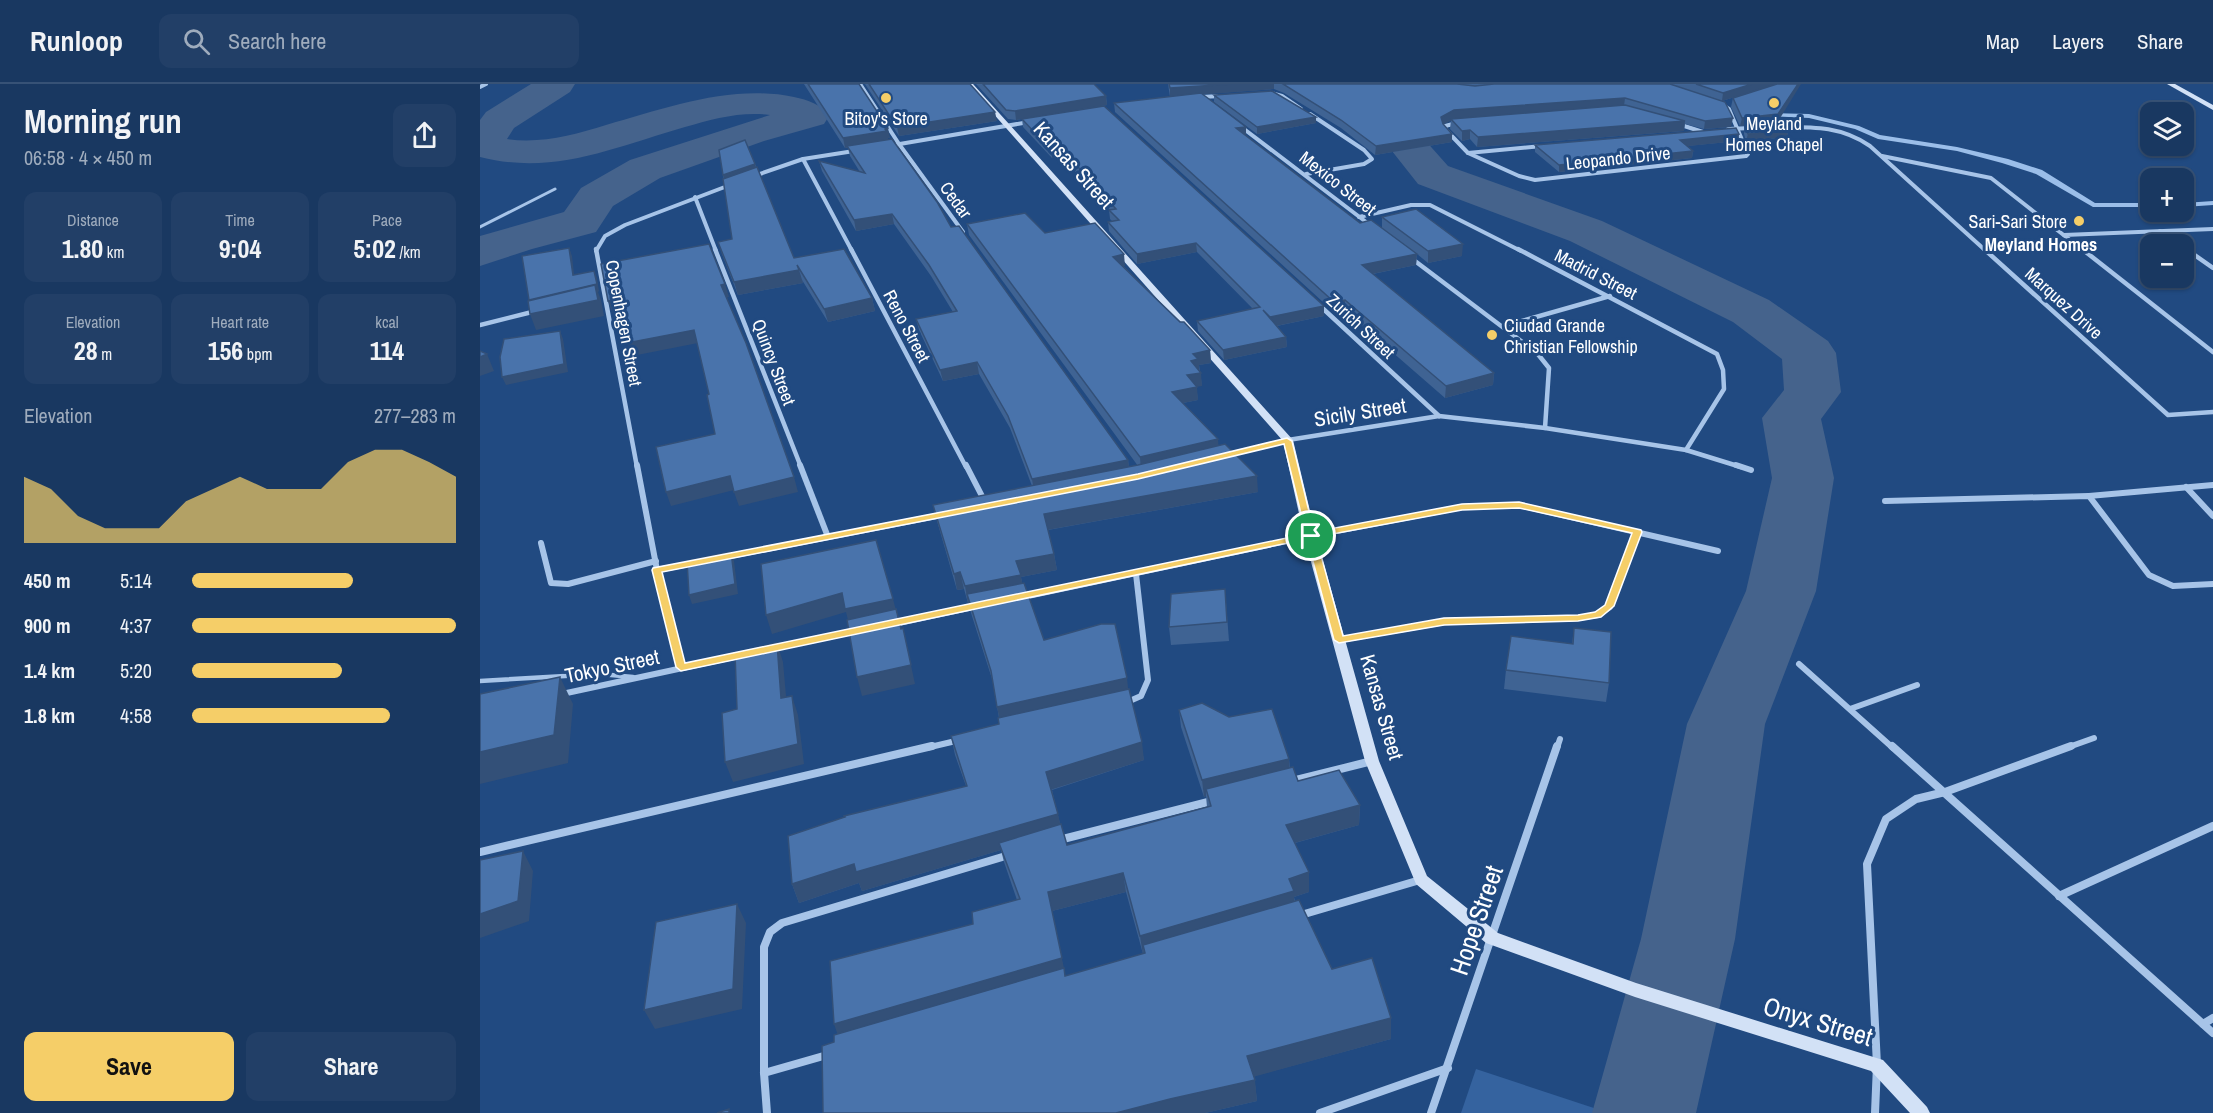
<!DOCTYPE html>
<html lang="en">
<head>
<meta charset="utf-8">
<style>
	:root { --surface:#193861; --page:#223f67; --text:#f1f3f6; --muted:#9facbd; --line:#375276; --accent:#f5ce68 }
	body { margin:0; font-family:"Archivo Narrow",sans-serif; background:var(--page); color:var(--text); height:100vh; display:flex; flex-direction:column; font-size:22px; white-space:nowrap }
	* { box-sizing:border-box; margin:0 }
	p { font-size:20px; color:var(--muted) }
	.icon { flex:none; width:33px; height:33px; fill:none; stroke:currentColor; stroke-width:2; stroke-linecap:round; stroke-linejoin:round }
	.map { position:relative; flex:1; overflow:hidden }
	.sheet { display:flex; flex-direction:column; background:var(--surface); width:480px }
	.sheet>* { flex:none }
	.tools { position:absolute; left:1660px; top:18px; display:grid; gap:12px }
	.tools a { display:grid; place-items:center; width:54px; height:54px; border-radius:12px; background:var(--surface); box-shadow:0 2px 4px #0004,0 0 0 2px var(--line); font-size:30px }
	.pin { position:absolute; display:grid; place-items:center; width:51px; height:51px; color:#fff; margin:-26px; border:3px solid #fff; border-radius:50%; box-shadow:0 2px 6px #0007 }
	.round { display:grid; place-items:center; flex:none; width:63px; height:63px; border-radius:12px; background:var(--page) }
	.head { display:flex; align-items:center; justify-content:space-between; height:102px; padding:0 24px }
	h1 { font-size:33px; font-weight:700; line-height:45px }
	.stats { display:grid; grid-template-columns:repeat(3,1fr); gap:9px; height:102px; padding:6px 24px }
	.stats div { display:grid; align-content:center; border-radius:12px; background:var(--page); text-align:center }
	.stats b { font-size:26px; font-weight:700 }
	.stats small { font-size:16px; font-weight:400 }
	.stats p { font-size:16px }
	.chart { height:168px; padding:12px 24px }
	.chart p { display:flex; justify-content:space-between }
	.chart svg { width:100%; height:108px; margin-top:6px; fill:var(--accent); opacity:.7 }
	.cta { display:flex; gap:12px; margin-top:auto; padding:12px 24px }
	.cta a { flex:1; height:69px; border-radius:12px; background:var(--accent); color:#111; font-size:24px; font-weight:700; line-height:69px; text-align:center }
	.cta a+a { background:var(--page); color:var(--text) }
	ul { padding:0 24px; list-style:none; font-size:20px }
	li { display:grid; grid-template-columns:96px 72px 1fr; align-items:center; height:45px }
	li i { height:15px; border-radius:8px; background:var(--accent) }
	header { display:flex; align-items:center; gap:36px; box-sizing:border-box; height:84px; padding:0 30px; background:var(--surface); border-bottom:2px solid var(--line) }
	header strong { font-size:28px }
	nav { display:flex; gap:33px; margin-inline-start:auto; font-size:21px }
	.search { width:420px; height:54px; background:var(--page); display:flex; align-items:center; gap:15px; box-sizing:border-box; padding:0 21px; border-radius:12px; color:var(--muted); font-size:22px }
	main { display:flex; flex:1; min-height:0 }
	.map>svg:first-child { display:block }
</style>
</head>
<body>
<header>
<strong>Runloop</strong>
<div class="search"><svg class="icon" aria-label="search" viewBox="0 0 24 24"><circle cx="10" cy="10" r="6"/><path d="M15 15l6 6"/></svg>Search here</div>
<nav><a>Map</a><a>Layers</a><a>Share</a></nav>
</header>
<main>
<section class="sheet">
<div class="head"><div><h1>Morning run</h1><p>06:58 · 4 × 450 m</p></div><a class="round"><svg class="icon" aria-label="share" viewBox="0 0 24 24"><path d="M12 15V3M7 8l5-5 5 5M5 13v7h14v-7"/></svg></a></div>
<div class="stats">
<div><p>Distance</p><b>1.80<small> km</small></b></div>
<div><p>Time</p><b>9:04</b></div>
<div><p>Pace</p><b>5:02<small> /km</small></b></div>
</div>
<div class="stats">
<div><p>Elevation</p><b>28<small> m</small></b></div>
<div><p>Heart rate</p><b>156<small> bpm</small></b></div>
<div><p>kcal</p><b>114</b></div>
</div>
<div class="chart"><p><span>Elevation</span>277–283 m</p>
<svg viewBox="0 0 160 44" preserveAspectRatio="none"><path d="M0 44V17L10 22L20 33L30 38L40 38L50 38L60 27L70 22L80 17L90 22L100 22L110 22L120 11L130 6L140 6L150 11L160 17V44z"/></svg>
</div>
<ul>
<li><b>450 m</b>5:14<i style="width:61%"></i></li>
<li><b>900 m</b>4:37<i style="width:100%"></i></li>
<li><b>1.4 km</b>5:20<i style="width:57%"></i></li>
<li><b>1.8 km</b>4:58<i style="width:75%"></i></li>
</ul>
<div class="cta"><a>Save</a><a>Share</a></div>
</section>
<div class="map">
<svg width="1733" height="1029" viewBox="0 0 1733 1029">
	<rect width="100%" height="100%" fill="#214a81"/>
	<polygon fill="#35639f" points="996,985 1129,1029 981,1029"/>
	<g fill="none" stroke-linecap="round" stroke-linejoin="round">
		<g fill="#9bbee9" fill-rule="evenodd">
			<polygon points="1287,29 1329,30 1379,42 1400,51 1477,63 1528,75 1562,86 1615,119 1671,119 1671,123 1613,123 1556,90 1522,79 1477,67 1398,55 1375,45 1329,34 1285,32 1284,31"/>
			<polygon points="1733,117 1733,121 1704,123 1704,119"/>
		</g>
		<g fill="#45638c" fill-rule="evenodd">
			<path d="M51 0H95L90 8 34 44 27 55C60 60 94 51 126 41 186 24 251 0 314 13 328 16 341 20 349 32L344 40 284 57 180 94 133 122 116 148 52 165 0 182V152L84 128 101 104 150 76 290 31C262 27 232 35 205 43 135 63 74 92 0 73V36L6 28Z"/>
			<polygon points="810,0 876,0 898,12 936,46 968,82 1122,137 1289,216 1348,257 1356,269 1361,308 1341,335 1354,394 1336,507 1285,640 1255,855 1216,1029 1112,1029 1161,855 1207,640 1266,507 1292,394 1282,334 1304,306 1302,275 1253,238 1090,157 938,100 908,62 872,28 848,14 815,8"/>
		</g>
		<polyline stroke="#a7c4e8" stroke-width="3" points="0,143 75,105"/>
		<polyline stroke="#a7c4e8" stroke-width="4.5" points="0,597 120,590 153,593"/>
		<g stroke="#a7c4e8" stroke-width="4">
			<polyline points="380,0 419,60 483,148"/>
			<polyline points="0,3 6,0"/>
			<polyline points="791,9 802,12 821,25"/>
			<polyline points="719,13 742,12"/>
			<polyline points="977,39 965,42 966,46 988,69 1039,92 1055,96 1266,72 1268,70 1249,25 1241,20"/>
			<polyline points="1198,40 1223,48"/>
			<polyline points="760,42 890,141"/>
			<path d="M1299 43C1333 43 1361 42 1390 62L1506 167"/>
			<polyline points="1248,45 1271,44"/>
			<polyline points="408,62 549,38"/>
			<polyline points="988,69 1062,62"/>
			<polyline points="1402,72 1511,94 1604,167"/>
			<polyline points="323,75 372,167"/>
			<polyline points="826,90 884,80 892,75 884,66 830,30"/>
			<polyline points="274,92 323,75 374,67"/>
			<polyline points="215,113 236,167"/>
			<polyline points="879,133 931,121 950,121 1041,167"/>
			<polyline points="1680,147 1699,160"/>
			<polyline points="1584,151 1733,145"/>
			<polyline points="1704,164 1708,167"/>
			<polyline points="116,167 125,152 145,141 250,101"/>
		</g>
		<g stroke="#a7c4e8" stroke-width="4.5">
			<polyline points="116,165 157,383"/>
			<polyline points="235,165 321,383"/>
			<polyline points="371,165 486,383"/>
			<polyline points="1038,165 1237,270 1243,286 1244,305 1206,366"/>
			<polyline points="1504,165 1688,331 1733,328"/>
			<polyline points="1602,165 1733,268"/>
			<polyline points="1706,165 1733,184"/>
			<polyline points="931,174 1057,269 1069,284 1065,344"/>
			<polyline points="838,220 959,332"/>
			<polyline points="0,241 56,227"/>
			<polyline points="1024,242 1130,212"/>
			<polyline points="748,371 808,356 959,332 1065,344 1206,366 1261,383"/>
		</g>
		<g stroke="#a7c4e8" stroke-width="6">
			<polyline points="157,381 177,486 201,583"/>
			<polyline points="320,381 348,453"/>
			<polyline points="486,381 504,416"/>
			<polyline points="1256,381 1271,386"/>
			<polyline points="1706,403 1733,432"/>
			<polyline points="1609,412 1733,401"/>
			<polyline points="1405,417 1609,412 1669,491 1693,502 1733,500"/>
			<polyline points="61,459 71,499 88,500 176,477"/>
			<polyline points="245,473 462,431"/>
			<polyline points="177,486 215,479"/>
			<polyline points="543,513 830,452 982,423 1039,421 1238,467"/>
			<polyline points="414,540 498,522"/>
			<polyline points="859,556 965,538 1098,534 1118,531 1130,523 1157,448"/>
			<polyline points="293,564 377,547"/>
			<polyline points="1319,580 1413,664"/>
			<polyline points="82,610 263,571"/>
			<polyline points="645,619 661,612 668,596 656,490"/>
			<polyline points="1370,625 1437,601"/>
			<polyline points="446,664 480,656"/>
			<polyline points="1077,664 1080,655"/>
			<polyline points="1586,664 1614,654"/>
		</g>
		<g stroke="#a7c4e8" stroke-width="8">
			<polyline points="1412,662 1733,949"/>
			<polyline points="812,697 892,677"/>
			<polyline points="579,756 732,717"/>
			<polyline points="0,768 452,662"/>
			<polyline points="1579,812 1733,742"/>
			<polyline points="821,831 940,796"/>
			<polyline points="1723,940 1733,934"/>
			<polyline points="284,989 347,971"/>
			<polyline points="287,1029 284,989 284,863 290,848 302,839 529,771"/>
			<polyline points="840,1029 968,984"/>
			<polyline points="951,1029 1077,662"/>
			<polyline points="1395,1029 1397,981 1387,780 1406,735 1436,715 1465,708 1591,662"/>
		</g>
		<g fill="#d2e1f6" fill-rule="evenodd">
			<polygon points="487,0 493,0 813,356 836,452 899,677 947,792 1018,849 1156,899 1403,976 1447,1023 1450,1029 1430,1029 1391,987 1155,913 1006,859 936,800 885,677 824,452 803,357"/>
			<polygon points="1687,0 1695,0 1733,21 1733,26"/>
		</g>
	</g>
	<g fill="#3f6393" fill-rule="evenodd">
		<path d="M324 0H379L410 54H408V56L471 143 648 376 649 383 658 382 489 151 487 140 565 149 645 182H643L730 266 731 279 719 281 722 302H716L718 316 703 319 778 408 568 446 574 470 577 486 541 493 542 499 564 556 648 605 664 676 572 706 580 740 587 761 727 723 726 712 724 713 701 643 699 626 809 675 810 684 818 697 880 721 879 741 815 759 829 808 814 813 815 817 852 885 911 955 774 992 777 1017 725 1029H343L354 958 357 950 493 840 537 816 524 778 521 766 382 807 379 799 319 819 312 800 486 702 475 671 471 652 519 640V634L513 598 491 529 489 519H488L484 505 477 506 457 437 453 421 552 402 530 344 499 290 463 297 439 246 436 235 473 228 451 192 414 140 376 147 342 87 339 77 380 88 370 72 368 64H365ZM646 808 663 870 585 892 572 827Z"/>
		<polygon points="385,0 490,0 517,37 419,52"/>
		<polygon points="496,0 614,0 626,12 627,21 536,36 528,35"/>
		<polygon points="688,0 1012,0 995,2 1014,0 1296,0 1242,17 1251,43 1224,45 1205,40 1204,47 997,63 990,55 982,57 970,45 971,36 963,40 972,50 972,58 895,71 861,44 804,9 794,5 722,10 766,52 880,139 902,144 902,133 982,172 948,179 937,170 936,181 893,190 1014,289 1013,301 965,314 865,227 855,229 635,28 634,19 690,13"/>
		<polygon points="734,11 836,33 836,39 777,50 734,18"/>
		<polygon points="1253,14 1297,39 1260,42 1251,23"/>
		<polygon points="542,35 844,232 797,242 806,253 807,263 744,276 718,247 717,237 773,225 717,168 657,180 629,147 628,138 632,137 630,135 629,126 630,126 582,73 572,74 543,43"/>
		<polygon points="1265,43 1308,46 1307,53 1266,57 1264,50"/>
		<polygon points="1259,50 1258,57 1207,62 1213,67 1212,74 1079,88 1055,68 1055,61"/>
		<polygon points="275,80 314,174 392,214 395,227 348,238 322,196 323,199 258,211 242,170 238,158 252,155 243,91"/>
		<polygon points="745,505 749,557 691,561 689,543"/>
		<polygon points="1094,544 1129,599 1126,618 1024,605 1026,586 1092,560"/>
	</g>
	<g fill="#335078">
		<polygon points="752,0 794,0 794,5 690,13 690,4"/>
		<polygon points="1272,0 1296,0 1242,17 1243,9"/>
		<polygon points="1318,0 1321,0 1297,39 1260,42 1262,34"/>
		<polygon points="626,12 627,21 536,36 535,27"/>
		<polygon points="1145,14 1144,22 974,35 961,42 961,33 974,26"/>
		<polygon points="515,28 517,37 419,52 417,43"/>
		<polygon points="836,33 836,39 777,50 777,43"/>
		<polygon points="1253,34 1251,43 1224,45 1225,37"/>
		<polygon points="1205,37 1204,47 997,63 998,53"/>
		<polygon points="766,43 766,52 756,44"/>
		<polygon points="408,44 410,54 408,54 409,57 365,64 363,54"/>
		<polygon points="990,46 990,55 982,57 982,47"/>
		<polygon points="1308,46 1307,53 1266,57 1268,50"/>
		<polygon points="972,50 972,58 895,71 896,62"/>
		<polygon points="1259,50 1258,57 1199,63 1200,56"/>
		<polygon points="581,64 582,73 572,74 571,66"/>
		<polygon points="1213,67 1212,74 1079,88 1079,81"/>
		<polygon points="275,80 277,87 245,98 243,91"/>
		<polygon points="412,130 414,140 376,147 374,136"/>
		<polygon points="716,159 717,168 657,180 657,170"/>
		<polygon points="983,160 982,172 948,179 948,167"/>
		<polygon points="89,164 92,172 95,199 93,191"/>
		<polygon points="644,170 645,182 634,184 633,173"/>
		<polygon points="937,170 936,181 882,192 882,181"/>
		<polygon points="319,186 323,199 258,211 254,198"/>
		<polygon points="114,187 117,194 119,207 118,208 121,216 124,232 56,246 50,230"/>
		<polygon points="245,200 249,213 245,214 241,201"/>
		<polygon points="141,214 146,227 133,230 128,217"/>
		<polygon points="392,214 395,227 348,238 344,225"/>
		<polygon points="865,216 865,227 855,229 854,218"/>
		<polygon points="844,222 844,232 791,243 790,233"/>
		<polygon points="214,246 218,259 152,272 147,259"/>
		<polygon points="80,247 83,255 88,288 26,301 22,293"/>
		<polygon points="806,253 807,263 744,276 743,266"/>
		<polygon points="730,266 731,279 719,281 719,288 711,277 713,270"/>
		<polygon points="7,270 14,287 0,292 0,273"/>
		<polygon points="497,278 499,290 463,297 460,286"/>
		<polygon points="721,289 722,302 708,304 707,291"/>
		<polygon points="1014,289 1013,301 965,314 966,302"/>
		<polygon points="717,303 718,316 693,321 692,308"/>
		<polygon points="738,355 739,368 661,386 660,373"/>
		<polygon points="648,376 650,388 554,407 552,395"/>
		<polygon points="250,392 254,406 191,422 186,408"/>
		<polygon points="777,392 778,408 567,446 564,430"/>
		<polygon points="314,393 318,408 259,422 254,408"/>
		<polygon points="251,468 254,477 258,510 212,520 209,511"/>
		<polygon points="574,470 577,486 541,493 544,507 487,510 489,519 488,519 485,502 536,477"/>
		<polygon points="480,488 484,505 477,506 474,490"/>
		<polygon points="362,509 413,515 418,534 370,544 366,528 292,550 286,531"/>
		<polygon points="423,544 435,600 382,612 377,593"/>
		<polygon points="297,559 303,578 308,634 301,614"/>
		<polygon points="80,593 93,620 88,679 0,700 0,668"/>
		<polygon points="647,594 649,613 521,642 517,623"/>
		<polygon points="312,612 318,631 324,680 253,698 245,678"/>
		<polygon points="662,658 664,676 570,706 566,688"/>
		<polygon points="809,675 810,691 726,705 726,712 724,713 722,696"/>
		<polygon points="880,721 879,741 807,761 806,741"/>
		<polygon points="578,730 582,748 519,759 521,766 382,807 379,799 319,819 312,800 374,780"/>
		<polygon points="43,767 53,787 49,837 0,854 0,830"/>
		<polygon points="829,788 829,808 814,813 815,827 663,861 664,871 663,871 660,852"/>
		<polygon points="643,789 646,808 572,827 586,894 361,960 354,940 568,808"/>
		<polygon points="257,820 266,839 262,925 175,945 164,926"/>
		<polygon points="911,934 911,955 769,994 767,972"/>
		<polygon points="775,996 777,1017 725,1029 636,1029 690,1015"/>
	</g>
	<g fill="#4973ab" stroke="#335078" stroke-width="1.5">
		<polygon points="328,0 379,0 408,44 405,45 407,47 363,54"/>
		<polygon points="389,0 490,0 515,28 417,43"/>
		<polygon points="503,0 614,0 626,12 535,27 526,26"/>
		<polygon points="689,0 752,0 690,4"/>
		<polygon points="803,0 977,0 995,2 1014,0 1190,0 1245,18 1253,34 1225,37 1145,14 974,26 961,33 963,40 972,50 896,62 861,36"/>
		<polygon points="1216,0 1272,0 1243,9"/>
		<polygon points="1297,0 1318,0 1298,30 1262,34 1253,14"/>
		<polygon points="792,7 836,33 777,43 734,11"/>
		<polygon points="721,9 766,43 756,44 880,139 891,136 937,170 882,181 1014,289 966,302 865,216 854,218 634,19"/>
		<polygon points="1145,21 1205,37 998,53 990,46 982,47 971,35"/>
		<polygon points="624,22 844,222 790,233 783,226 806,253 743,266 717,237 780,223 716,159 657,170 628,138 639,136 629,126 636,125 581,64 571,66 542,35"/>
		<polygon points="1304,40 1308,46 1268,50 1265,43"/>
		<polygon points="1256,44 1259,50 1200,56 1213,67 1079,81 1055,61"/>
		<polygon points="412,55 457,118 471,143 479,142 648,376 552,395 528,332 497,278 460,286 436,235 477,227 449,181 412,130 374,136 339,77 385,89 367,62"/>
		<polygon points="265,56 275,80 243,91 239,66"/>
		<polygon points="277,83 314,174 364,165 392,214 344,225 317,181 319,186 254,198 238,158 252,155 243,95"/>
		<polygon points="936,125 983,160 948,167 902,133"/>
		<polygon points="545,129 565,149 615,139 644,170 633,173 700,238 704,238 730,266 713,270 718,275 711,277 721,289 707,291 717,303 692,308 738,355 660,373 487,140"/>
		<polygon points="229,160 245,200 241,201 266,259 314,393 254,408 250,392 186,408 176,363 235,350 227,311 229,310 214,246 147,259 141,214 128,217 121,180"/>
		<polygon points="89,164 93,191 114,187 117,200 49,216 42,172"/>
		<polygon points="115,201 118,216 50,230 48,217"/>
		<polygon points="80,247 84,280 22,293 20,273 24,255"/>
		<polygon points="0,267 7,270 0,273"/>
		<polygon points="745,360 777,392 564,430 574,470 536,477 541,491 485,502 480,488 474,490 453,421 658,381"/>
		<polygon points="396,456 413,515 365,525 362,509 286,531 281,480"/>
		<polygon points="251,468 255,500 209,511 207,477"/>
		<polygon points="544,499 564,556 621,540 635,540 647,594 517,623 511,587 487,510"/>
		<polygon points="745,505 747,538 689,543 691,510"/>
		<polygon points="416,525 421,545 423,544 431,581 377,593 367,536"/>
		<polygon points="1094,544 1131,548 1129,599 1026,586 1031,552 1093,560"/>
		<polygon points="297,559 301,614 312,612 318,660 245,678 242,629 257,625 255,569"/>
		<polygon points="80,593 74,651 0,668 0,610"/>
		<polygon points="649,605 662,658 566,688 578,730 376,788 374,780 312,800 308,752 365,733 364,732 487,702 471,652 519,640 518,634"/>
		<polygon points="722,619 749,633 792,625 809,675 722,696 699,626"/>
		<polygon points="813,683 818,697 859,686 880,721 806,741 829,788 809,795 814,807 660,852 643,789 568,808 582,874 354,940 350,877 493,840 492,828 540,815 519,759 581,740 587,761 731,722 726,705"/>
		<polygon points="43,767 38,817 0,830 0,776"/>
		<polygon points="819,816 852,885 892,874 911,934 767,972 775,996 690,1015 636,1029 343,1029 342,962 354,958 354,951 584,884 585,892 665,869 663,861"/>
		<polygon points="257,820 253,905 164,926 176,838"/>
		<polygon points="249,1025 249,1029 237,1029"/>
	</g>
	<path fill="#f5ce68" stroke="#fff" stroke-width="1.5" fill-rule="evenodd" d="M807 354 812 357 834 448 982 420 1039 418 1161 446 1162 448 1134 522 1121 533 1098 537 964 541 859 559 854 556 827 455 201 587 196 583 172 486 173 484 658 390ZM804 360 826 450 205 579 182 488 658 395ZM1039 424 1152 449 1125 521 1115 528 1098 531 964 534 863 552 836 453 982 426Z"/>
	<g fill="#f5ce68" stroke="#214a81" stroke-width="2">
		<circle cx="406" cy="14" r="6"/>
		<circle cx="1294" cy="19" r="6"/>
		<circle cx="1599" cy="137" r="6"/>
		<circle cx="1012" cy="251" r="6"/>
	</g>
	<g text-anchor="middle" dominant-baseline="central" stroke-width="6" stroke-linejoin="round" paint-order="stroke">
		<g font-size="18" fill="#fff" stroke="#214a81">
			<text x="406" y="34">Bitoy's Store</text>
			<text x="1294" y="39">Meyland<tspan x="1294" dy="21">Homes Chapel</tspan></text>
			<text x="1587" y="137" text-anchor="end">Sari-Sari Store</text>
			<text x="1024" y="241" text-anchor="start">Ciudad Grande<tspan x="1024" dy="21">Christian Fellowship</tspan></text>
		</g>
		<g font-size="18" fill="#fff" stroke="#214a81">
			<text transform="translate(1138 74) rotate(-6)">Leopando Drive</text>
			<text transform="translate(858 99) rotate(38)">Mexico Street</text>
			<text transform="translate(476 116) rotate(54)">Cedar</text>
			<text transform="translate(1116 190) rotate(27)">Madrid Street</text>
			<text transform="translate(1584 219) rotate(42)">Marquez Drive</text>
			<text transform="translate(144 239) rotate(79)">Copenhagen Street</text>
			<text transform="translate(427 242) rotate(62)">Reno Street</text>
			<text transform="translate(881 242) rotate(43)">Zurich Street</text>
			<text transform="translate(294 278) rotate(69)">Quincy Street</text>
		</g>
		<g font-size="18" font-weight="bold" fill="#fff" stroke="#214a81">
			<text x="1561" y="160">Meyland Homes</text>
		</g>
		<g font-size="21" fill="#fff" stroke="#214a81">
			<text transform="translate(594 81) rotate(48)">Kansas Street</text>
			<text transform="translate(880 328) rotate(-9)">Sicily Street</text>
			<text transform="translate(132 582) rotate(-12)">Tokyo Street</text>
			<text transform="translate(902 623) rotate(74)">Kansas Street</text>
		</g>
		<g font-size="26" fill="#fff" stroke="#214a81">
			<text transform="translate(996 836) rotate(-71)">Hope Street</text>
			<text transform="translate(1338 937) rotate(17)">Onyx Street</text>
		</g>
	</g>
</svg>
<div class="tools">
<a><svg class="icon" aria-label="layers" viewBox="0 0 24 24"><path d="M12 4l9 5-9 5-9-5zM3 14l9 5 9-5"/></svg></a>
<a>+</a>
<a>−</a>
</div>
<div class="pin" style="left:831px;top:452px;background:#1e9e55"><svg class="icon" aria-label="arrive" viewBox="0 0 24 24"><path d="M6 21V4h12l-3 4 3 4H6"/></svg></div>
</div>
</main>
</body>
</html>
